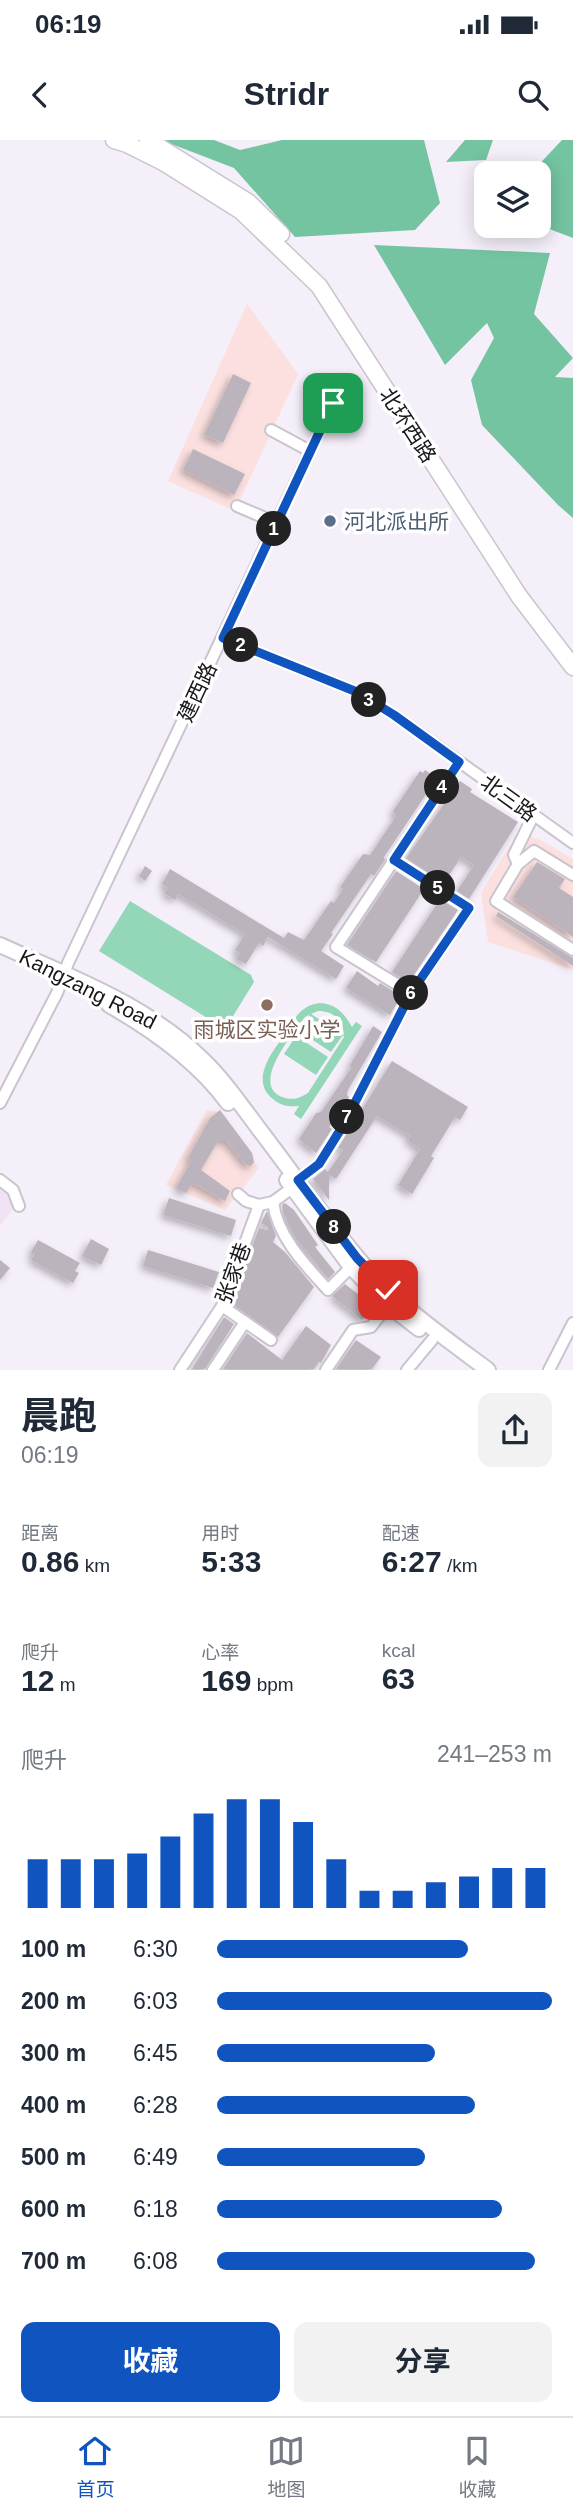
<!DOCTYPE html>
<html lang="zh">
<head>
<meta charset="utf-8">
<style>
	:root { --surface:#fff; --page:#f2f2f3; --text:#1f2937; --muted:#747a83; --line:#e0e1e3; --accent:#1055bf }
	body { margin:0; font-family:Arial,"Noto Sans SC",sans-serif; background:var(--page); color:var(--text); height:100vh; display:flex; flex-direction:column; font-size:26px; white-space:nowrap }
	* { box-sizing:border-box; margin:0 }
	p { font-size:23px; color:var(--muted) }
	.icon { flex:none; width:38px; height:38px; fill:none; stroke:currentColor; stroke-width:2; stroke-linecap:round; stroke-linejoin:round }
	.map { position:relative; height:1230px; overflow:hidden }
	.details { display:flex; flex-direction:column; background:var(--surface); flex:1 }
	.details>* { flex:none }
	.buttons { position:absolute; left:474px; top:21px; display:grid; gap:14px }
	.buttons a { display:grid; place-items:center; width:77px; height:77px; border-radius:14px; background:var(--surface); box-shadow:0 4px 18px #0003; font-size:35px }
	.pin { position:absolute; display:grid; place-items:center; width:60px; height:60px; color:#fff; margin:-30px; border-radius:14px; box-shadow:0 4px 10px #0006 }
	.km { position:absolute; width:35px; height:35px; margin:-18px; border-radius:50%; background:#222; color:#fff; font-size:19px; line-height:35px; text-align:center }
	.round { display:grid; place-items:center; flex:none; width:74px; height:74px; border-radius:14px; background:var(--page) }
	.overview { display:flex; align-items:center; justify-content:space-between; height:119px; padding:0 21px }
	h1 { font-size:38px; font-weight:700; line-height:52px }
	.figures { display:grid; grid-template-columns:repeat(3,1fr); gap:10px; height:119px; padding:7px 21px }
	.figures div { display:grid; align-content:center }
	.figures b { font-size:30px; font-weight:700 }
	.figures small { font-size:19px; font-weight:400 }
	.figures p { font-size:19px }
	.chart { height:196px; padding:14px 21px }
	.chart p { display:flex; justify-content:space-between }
	.chart svg { width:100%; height:126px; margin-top:7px; stroke:var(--accent); stroke-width:6 }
	.action { display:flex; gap:14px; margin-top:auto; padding:14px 21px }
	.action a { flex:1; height:80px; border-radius:14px; background:var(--accent); color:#fff; font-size:28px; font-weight:700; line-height:80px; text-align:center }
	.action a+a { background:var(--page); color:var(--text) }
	ul { padding:0 21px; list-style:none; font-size:23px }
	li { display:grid; grid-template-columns:112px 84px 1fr; align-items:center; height:52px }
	li i { height:18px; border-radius:9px; background:var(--accent) }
	.status { display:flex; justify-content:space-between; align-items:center; height:49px; padding:0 35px; background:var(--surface); direction:ltr }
	.status svg { height:19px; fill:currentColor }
	header { display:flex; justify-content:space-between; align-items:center; height:91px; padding:0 21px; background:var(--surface); font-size:32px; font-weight:700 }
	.menu { display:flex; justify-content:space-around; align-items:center; height:98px; border-top:2px solid var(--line); background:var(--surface); font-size:19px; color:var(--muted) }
	.menu a { display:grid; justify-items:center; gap:4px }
	.menu .selected { color:var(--accent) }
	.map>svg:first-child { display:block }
</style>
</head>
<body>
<div class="status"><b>06:19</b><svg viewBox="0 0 49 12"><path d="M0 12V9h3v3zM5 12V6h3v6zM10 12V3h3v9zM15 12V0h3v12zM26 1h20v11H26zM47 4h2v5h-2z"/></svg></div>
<header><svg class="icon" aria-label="back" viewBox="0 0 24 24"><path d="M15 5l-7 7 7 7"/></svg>Stridr<svg class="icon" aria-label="search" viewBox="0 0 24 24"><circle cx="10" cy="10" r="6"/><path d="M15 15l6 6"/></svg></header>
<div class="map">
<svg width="573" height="1230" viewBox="0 0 573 1230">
	<defs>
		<filter id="shadow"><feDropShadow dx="-3.5" dy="3.5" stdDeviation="3.5" flood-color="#0004"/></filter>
	</defs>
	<rect width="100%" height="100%" fill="#f5effa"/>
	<g fill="#fbe0df">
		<polygon points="247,164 298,234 235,371 168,341"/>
		<polygon points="518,692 540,700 573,719 573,830 488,802 481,753"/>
		<polygon points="207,970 218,972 259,1028 225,1070 166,1045"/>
	</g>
	<polygon fill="#f1e2f4" points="0,1046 8,1052 15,1066 0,1086"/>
	<g fill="#94d6b8" fill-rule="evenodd">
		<polygon points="130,761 251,835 254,842 225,889 99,811"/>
		<path d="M320 863C336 864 344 873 352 887L356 882 362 886 301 979 294 974 299 966C289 967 281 966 273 959 250 941 271 913 284 896 290 887 295 875 304 869 309 865 314 864 320 863ZM318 871C333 871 343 879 344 895L311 874ZM310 874 299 891 331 912 343 895 344 897 308 953C300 958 293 961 282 957 250 944 293 894 304 878Z"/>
		<polygon points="296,896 328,917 316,935 284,914"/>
	</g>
	<g fill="#74c4a1">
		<polygon points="161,0 214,0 240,10 282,0 424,0 440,63 415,90 295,97 234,28"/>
		<polygon points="465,0 493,0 486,20 446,22"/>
		<polygon points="562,0 573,0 573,98 539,85 539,33 531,33"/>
		<polygon points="374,105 550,113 534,174 573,218 555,237 573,238 573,378 558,365 482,285 471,240 494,198 487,183 445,225"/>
	</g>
	<g fill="#bcb4bd" filter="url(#shadow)">
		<polygon points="233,234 251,243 223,303 204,295"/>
		<polygon points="193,309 245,334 234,355 183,330"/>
		<polygon points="425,630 437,638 384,717 385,720 374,736 371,734 331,793 333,794 321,811 344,826 336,839 268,797 263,806 259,803 246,824 236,819 240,813 235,810 245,794 178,754 175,760 164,753 168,748 162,744 170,729 284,798 288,792 304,800 331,761 334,763 343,749 340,747 363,714 370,715 396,676 393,671 420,631 423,633"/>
		<polygon points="460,641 472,649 470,652 518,682 469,759 457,751 474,725 461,717 444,743 406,718"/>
		<polygon points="537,722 565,739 559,748 573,757 573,797 513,757"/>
		<polygon points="145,726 152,731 145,741 139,736"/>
		<polygon points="396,731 424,749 376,822 347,805"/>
		<polygon points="440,759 458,770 409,842 392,832"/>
		<polygon points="498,772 573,818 573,826 496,776"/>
		<polygon points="357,831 378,846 380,843 401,856 390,875 346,848"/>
		<polygon points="373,886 382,892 348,950 347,955 349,957 329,987 332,989 316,1013 299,999 316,973 321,972 351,928 350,925"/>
		<polygon points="392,921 468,967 460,980 455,977 431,1016 434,1018 412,1054 398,1045 420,1009 408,1001 410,996 377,976 336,1039 329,1035 329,1060 313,1039 325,1029 328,1032 343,1010 338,1008"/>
		<polygon points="220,970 252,1013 254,1022 251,1026 246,1025 226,1001 218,1001 201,1030 230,1051 225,1061 193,1043 186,1053 176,1048 191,1021 188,1018 210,978"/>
		<polygon points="169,1058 236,1080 231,1096 163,1075"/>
		<polygon points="285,1063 294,1070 318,1105 315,1107 335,1132 328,1139 293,1094 283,1072 282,1065"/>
		<polygon points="267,1071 276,1096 273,1102 285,1112 314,1147 278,1197 231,1163 259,1088 267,1090 268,1088 261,1083"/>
		<polygon points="91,1099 109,1109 101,1125 82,1116"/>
		<polygon points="38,1100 80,1123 75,1131 79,1133 73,1143 31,1120 34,1115 31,1112"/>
		<polygon points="148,1110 219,1132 213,1148 143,1126"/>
		<polygon points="0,1120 10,1128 0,1140"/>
		<polygon points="345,1144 373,1166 362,1180 332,1156"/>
		<polygon points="224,1177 234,1184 205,1229 192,1229"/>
		<polygon points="306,1186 331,1205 321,1223 319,1222 314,1229 223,1229 247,1193 282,1220"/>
		<polygon points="356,1200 381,1217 372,1229 336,1229"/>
	</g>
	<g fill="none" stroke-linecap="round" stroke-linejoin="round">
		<defs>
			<g id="minor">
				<polyline points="271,290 310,311"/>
				<polyline points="237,366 277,383"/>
				<polyline points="223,498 357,552 394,575 573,703"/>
				<polyline points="533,676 514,715 518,724 496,761 573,810"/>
				<polyline points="394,720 459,622"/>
				<polyline points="518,724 534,711 573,735"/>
				<polyline points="0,963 57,853 68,823 333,263"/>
				<polyline points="0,1040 13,1050 19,1066"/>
				<polyline points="298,1040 319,1024 344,984 411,853 469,768 394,720 336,807 411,853"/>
				<polyline points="238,1054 246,1061 259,1065"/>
				<path d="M273 1062C277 1096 305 1125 328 1150L351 1127"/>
				<polyline points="222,1166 271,1200"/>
				<polyline points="180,1230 222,1166 259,1065 273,1062 292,1048"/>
				<polyline points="213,1230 245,1182"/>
				<polyline points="326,1230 353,1190 371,1187 388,1165 388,1160"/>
				<polyline points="407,1230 432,1200"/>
				<polyline points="549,1230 573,1183"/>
			</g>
			<g id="major">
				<path d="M0 805C70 837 146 864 202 919 224 940 241 965 259 989 291 1031 322 1075 356 1116 393 1162 441 1195 488 1230"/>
				<path d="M109 865C153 890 198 922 228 963"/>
				<polyline points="287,1040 351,1127 388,1165 419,1189"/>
			</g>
			<g id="highway">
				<polyline points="114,0 127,4 163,22 241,71 319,146 519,456 573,527"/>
				<polyline points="148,0 248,62 281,94"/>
			</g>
		</defs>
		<use href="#minor" stroke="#cac4cf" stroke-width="14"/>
		<use href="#major" stroke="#cac4cf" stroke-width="18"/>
		<use href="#highway" stroke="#cac4cf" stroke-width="19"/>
		<use href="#minor" stroke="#fff" stroke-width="10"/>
		<use href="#major" stroke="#fff" stroke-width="14"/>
		<use href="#highway" stroke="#fff" stroke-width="16"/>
	</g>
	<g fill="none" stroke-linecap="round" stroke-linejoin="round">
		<defs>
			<polyline id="route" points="333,263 223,498 357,552 394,575 459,622 394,720 469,768 411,853 344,984 319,1024 298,1040 357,1118 388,1150"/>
		</defs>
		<use href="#route" stroke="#fff" stroke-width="14"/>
		<use href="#route" stroke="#1055bf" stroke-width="9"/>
	</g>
	<circle fill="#5c6f8a" stroke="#fff" stroke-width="2.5" cx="330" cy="381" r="7"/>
	<circle fill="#8d6e63" stroke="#fff" stroke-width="2.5" cx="267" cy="865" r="7"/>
	<g text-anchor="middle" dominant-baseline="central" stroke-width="7" stroke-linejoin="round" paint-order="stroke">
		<g font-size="21" fill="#18161a" stroke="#fff">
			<text transform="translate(408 285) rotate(57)">北环西路</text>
			<text transform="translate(197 552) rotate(-65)">建西路</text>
			<text transform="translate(509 658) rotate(36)">北三路</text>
			<text transform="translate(88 849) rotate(27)">Kangzang Road</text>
			<text transform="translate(233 1133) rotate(-70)">张家巷</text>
		</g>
		<g font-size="21" fill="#4e5e75" stroke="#fff" text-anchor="start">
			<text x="344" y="381">河北派出所</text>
		</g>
		<g font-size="21" fill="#785e54" stroke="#fff">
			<text x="267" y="889">雨城区实验小学</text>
		</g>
	</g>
</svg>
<div class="buttons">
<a><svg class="icon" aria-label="layers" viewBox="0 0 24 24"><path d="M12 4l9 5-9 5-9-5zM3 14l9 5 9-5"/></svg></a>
</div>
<div class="pin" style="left:333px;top:263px;background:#1e9e55"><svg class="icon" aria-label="arrive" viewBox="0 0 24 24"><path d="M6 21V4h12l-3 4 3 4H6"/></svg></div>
<div class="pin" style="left:388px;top:1150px;background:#d93025"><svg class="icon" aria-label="check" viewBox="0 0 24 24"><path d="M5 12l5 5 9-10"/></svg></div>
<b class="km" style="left:274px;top:389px">1</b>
<b class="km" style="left:241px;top:505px">2</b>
<b class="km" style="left:369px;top:560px">3</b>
<b class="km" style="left:442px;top:647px">4</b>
<b class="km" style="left:438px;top:748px">5</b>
<b class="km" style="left:411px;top:853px">6</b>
<b class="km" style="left:347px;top:977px">7</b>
<b class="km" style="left:334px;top:1087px">8</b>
</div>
<section class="details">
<div class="overview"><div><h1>晨跑</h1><p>06:19</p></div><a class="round"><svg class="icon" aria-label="share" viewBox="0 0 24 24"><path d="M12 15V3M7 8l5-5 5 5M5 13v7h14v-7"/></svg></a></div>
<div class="figures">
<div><p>距离</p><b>0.86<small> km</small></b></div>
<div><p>用时</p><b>5:33</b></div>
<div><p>配速</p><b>6:27<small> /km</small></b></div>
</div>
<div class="figures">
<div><p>爬升</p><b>12<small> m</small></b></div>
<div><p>心率</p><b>169<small> bpm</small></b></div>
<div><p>kcal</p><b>63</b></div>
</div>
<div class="chart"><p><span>爬升</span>241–253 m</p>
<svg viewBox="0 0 160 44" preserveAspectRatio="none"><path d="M5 44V27M15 44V27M25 44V27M35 44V25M45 44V19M55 44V11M65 44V6M75 44V6M85 44V14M95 44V27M105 44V38M115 44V38M125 44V35M135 44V33M145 44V30M155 44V30"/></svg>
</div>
<ul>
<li><b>100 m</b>6:30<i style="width:75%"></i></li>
<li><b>200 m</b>6:03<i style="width:100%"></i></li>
<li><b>300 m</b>6:45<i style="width:65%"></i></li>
<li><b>400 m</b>6:28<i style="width:77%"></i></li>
<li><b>500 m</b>6:49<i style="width:62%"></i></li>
<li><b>600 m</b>6:18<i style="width:85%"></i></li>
<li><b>700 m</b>6:08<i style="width:95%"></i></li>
</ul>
<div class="action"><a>收藏</a><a>分享</a></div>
</section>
<nav class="menu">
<a class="selected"><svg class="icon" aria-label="home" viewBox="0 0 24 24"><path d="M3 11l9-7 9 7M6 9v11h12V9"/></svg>首页</a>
<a><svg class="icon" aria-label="map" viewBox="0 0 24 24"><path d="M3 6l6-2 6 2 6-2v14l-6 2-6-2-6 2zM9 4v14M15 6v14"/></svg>地图</a>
<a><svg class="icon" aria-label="saved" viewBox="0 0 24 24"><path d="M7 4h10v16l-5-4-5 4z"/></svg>收藏</a>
</nav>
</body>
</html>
